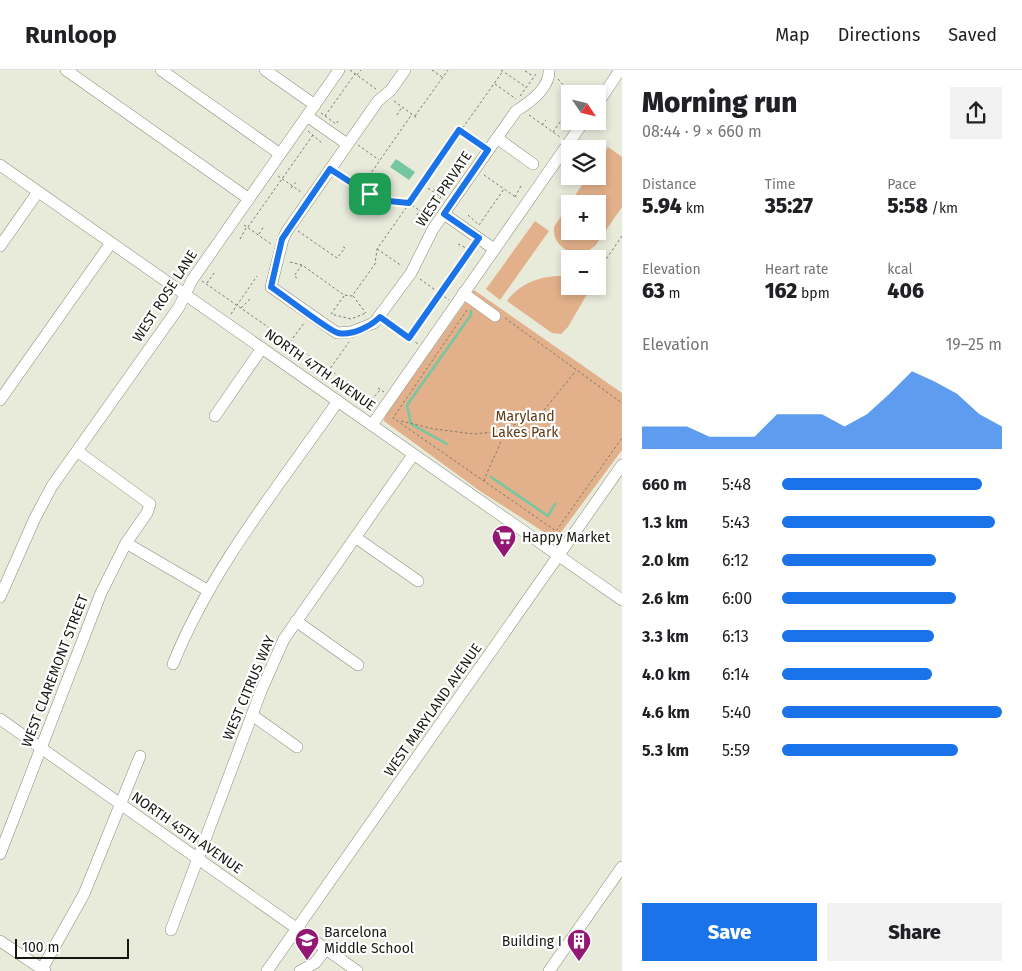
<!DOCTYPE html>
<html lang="en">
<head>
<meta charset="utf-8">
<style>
	:root { --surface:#fff; --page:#f2f2f2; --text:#202124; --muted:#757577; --line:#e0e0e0; --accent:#1a73e8 }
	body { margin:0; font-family:"Fira Sans",sans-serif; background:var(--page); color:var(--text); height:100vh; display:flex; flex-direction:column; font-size:19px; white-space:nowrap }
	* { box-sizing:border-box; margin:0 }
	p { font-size:16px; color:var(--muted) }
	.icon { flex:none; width:28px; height:28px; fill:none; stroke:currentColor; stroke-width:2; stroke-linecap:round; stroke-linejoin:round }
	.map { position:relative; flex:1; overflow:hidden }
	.sheet { display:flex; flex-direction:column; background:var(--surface); width:400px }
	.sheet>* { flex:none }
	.needle { width:32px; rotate:125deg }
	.controls { position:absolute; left:561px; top:15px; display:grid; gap:10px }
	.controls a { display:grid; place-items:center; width:45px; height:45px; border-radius:0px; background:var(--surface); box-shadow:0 2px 8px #0003; font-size:25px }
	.scale { position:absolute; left:15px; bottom:12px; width:114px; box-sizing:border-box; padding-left:5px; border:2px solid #171712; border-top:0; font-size:14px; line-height:18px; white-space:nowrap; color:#171712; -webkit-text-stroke:4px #fff; paint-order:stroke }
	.pin { position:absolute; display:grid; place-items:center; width:42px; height:42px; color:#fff; margin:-21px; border-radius:10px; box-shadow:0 2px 8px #0006 }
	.round { display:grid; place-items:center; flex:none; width:52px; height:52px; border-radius:0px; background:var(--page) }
	.overview { display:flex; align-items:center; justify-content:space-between; height:85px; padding:0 20px }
	h1 { font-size:28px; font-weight:800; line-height:38px }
	.figures { display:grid; grid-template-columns:repeat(3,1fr); gap:8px; height:85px; padding:5px 20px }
	.figures div { display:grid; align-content:center }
	.figures b { font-size:21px; font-weight:800 }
	.figures small { font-size:14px; font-weight:400 }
	.figures p { font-size:14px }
	.chart { height:140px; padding:10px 20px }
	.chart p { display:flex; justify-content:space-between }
	.chart svg { width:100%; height:90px; margin-top:5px; fill:var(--accent); opacity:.7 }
	.primary-button { display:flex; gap:10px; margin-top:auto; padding:10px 20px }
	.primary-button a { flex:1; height:58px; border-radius:0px; background:var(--accent); color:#fff; font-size:20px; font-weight:800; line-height:58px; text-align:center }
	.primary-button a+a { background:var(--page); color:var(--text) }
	ul { padding:0 20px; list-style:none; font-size:16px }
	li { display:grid; grid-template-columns:80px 60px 1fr; align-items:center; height:38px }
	li i { height:12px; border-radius:6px; background:var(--accent) }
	header { display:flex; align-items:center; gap:30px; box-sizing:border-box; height:70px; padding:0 25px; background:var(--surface); border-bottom:1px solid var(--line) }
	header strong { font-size:24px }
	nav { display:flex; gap:28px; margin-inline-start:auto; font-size:18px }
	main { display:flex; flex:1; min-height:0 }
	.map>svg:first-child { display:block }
</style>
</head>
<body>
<header>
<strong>Runloop</strong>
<nav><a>Map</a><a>Directions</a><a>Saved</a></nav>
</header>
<main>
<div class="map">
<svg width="622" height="901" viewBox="0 0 622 901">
	<rect width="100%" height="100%" fill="#e8eada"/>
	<g fill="#e2b08a" fill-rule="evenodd">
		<path d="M608 77 622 87V137L595 176 586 182 575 185C563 178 553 173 554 157L588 106H598V93ZM570 134H598V161H570Z"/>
		<polygon points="535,151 549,161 500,230 486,219"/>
		<path d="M562 206 570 208V216L591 217 568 257 561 264 552 263 507 231C520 213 540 206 562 206Z"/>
		<polygon points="474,220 622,323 622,380 559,465 553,468 480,421 384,351 385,346"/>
	</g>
	<polygon fill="#75c6a1" points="396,89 415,102 409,110 390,97"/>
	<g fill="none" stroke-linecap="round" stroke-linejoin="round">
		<g stroke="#75c6a1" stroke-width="2.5">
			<polyline points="447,374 411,354 407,335 471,245 471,241"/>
			<polyline points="491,407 548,446 555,434"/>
		</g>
		<defs>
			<g id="minor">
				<polyline points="66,0 249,129"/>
				<polyline points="161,0 280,84"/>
				<polyline points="265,0 315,35"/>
				<path d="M405 0 391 20 378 31 287 161 283 169 271 217 337 263 351 262 374 253 411 203 433 159 516 41C529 33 550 18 549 0"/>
				<polyline points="598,33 620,0"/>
				<polyline points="307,46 347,74"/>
				<polyline points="497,68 533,94"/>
				<polyline points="0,95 622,530"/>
				<polyline points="444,144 494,179"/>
				<polyline points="0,176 38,122"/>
				<polyline points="463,223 495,246"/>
				<polyline points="0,330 111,173"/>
				<polyline points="215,346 262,278"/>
				<polyline points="372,355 584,51"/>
				<polyline points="355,467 418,511"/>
				<polyline points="126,473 207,520"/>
				<polyline points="0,527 35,448 52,416 179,237 192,210 339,0"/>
				<polyline points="296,551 358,595"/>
				<path d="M173 594C212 497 279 416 338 331"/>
				<polyline points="252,645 297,677"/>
				<polyline points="0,649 357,901"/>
				<polyline points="0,784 101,523 126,473 147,443 150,434 77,381"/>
				<polyline points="171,860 261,621 284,569 413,385"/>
				<polyline points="0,871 45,901"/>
				<polyline points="42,899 84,824 140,686"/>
				<polyline points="267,901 622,395"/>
				<polyline points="300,901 315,893 326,879"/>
				<polyline points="549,901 622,797"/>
			</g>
		</defs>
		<use href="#minor" stroke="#898b7d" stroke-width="12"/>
		<g stroke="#7a7b71" stroke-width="1" stroke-dasharray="2.5 2.5" stroke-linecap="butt">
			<polyline points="350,0 376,19"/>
			<polyline points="432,0 442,7"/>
			<polyline points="501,0 526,17"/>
			<polyline points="525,1 533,6"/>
			<polyline points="357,5 361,0"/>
			<polyline points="558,9 571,24"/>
			<polyline points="495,14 516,29"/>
			<polyline points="520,26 536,4"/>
			<polyline points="394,31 417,48"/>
			<polyline points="321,43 336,54 338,51"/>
			<polyline points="397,45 402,37"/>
			<polyline points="529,45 560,67"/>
			<polyline points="325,46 355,4"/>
			<polyline points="415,46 448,0"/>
			<polyline points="542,55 546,50"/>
			<polyline points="308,61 322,73"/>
			<polyline points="460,61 481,76"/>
			<polyline points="553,62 570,38"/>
			<polyline points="468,72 473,65"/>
			<polyline points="358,75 379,90"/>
			<polyline points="339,105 369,126 377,115"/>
			<polyline points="484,105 517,128"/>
			<polyline points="278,106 301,122"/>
			<polyline points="291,118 297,111"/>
			<polyline points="374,119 369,114 369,106 412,44"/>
			<polyline points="434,121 437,116"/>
			<polyline points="370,124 378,130 409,133 427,146 441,127 423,115"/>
			<polyline points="515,127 522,114"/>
			<polyline points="376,129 384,117"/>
			<polyline points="368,141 370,142 378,130"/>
			<polyline points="417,145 420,140"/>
			<polyline points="468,145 479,155 504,119"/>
			<polyline points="244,155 271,174"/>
			<polyline points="248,157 313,65"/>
			<polyline points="298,161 337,188 345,178 342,176"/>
			<polyline points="259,164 264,156"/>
			<polyline points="240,169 246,158"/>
			<polyline points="458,174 470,180"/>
			<polyline points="377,179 402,196"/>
			<polyline points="290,192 302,195 344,225 352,226 375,194 377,179 503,1"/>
			<polyline points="598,201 622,166"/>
			<polyline points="297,208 294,206 302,195"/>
			<polyline points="420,209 449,230"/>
			<polyline points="202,211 370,328 373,328 380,320"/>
			<polyline points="207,213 214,203 216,205"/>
			<polyline points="598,216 602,221"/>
			<polyline points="344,226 331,244 351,249 366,243"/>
			<polyline points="353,226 366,243"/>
			<polyline points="241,238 250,229"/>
			<polyline points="467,240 393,348 556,461 622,368"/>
			<polyline points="231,244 257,206"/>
			<polyline points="505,248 622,333"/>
			<polyline points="387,252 418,274"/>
			<polyline points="409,268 473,176"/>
			<polyline points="290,272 304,253"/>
			<polyline points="322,310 349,272"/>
			<polyline points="378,318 384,322"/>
			<polyline points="401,351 434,359 474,364 494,362 539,346 576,301"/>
			<path d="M484 411C490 393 501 377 504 359"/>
		</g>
		<use href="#minor" stroke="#fff" stroke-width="11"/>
	</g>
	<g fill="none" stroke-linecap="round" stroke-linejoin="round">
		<defs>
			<path id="route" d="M459 60 488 80 444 144 479 168 409 268 380 247C371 256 352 266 338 263 329 261 282 224 271 217L282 169 330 99 378 130 409 133Z"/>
		</defs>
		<use href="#route" stroke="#fff" stroke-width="10"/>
		<use href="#route" stroke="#1a73e8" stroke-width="6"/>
	</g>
	<defs>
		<symbol id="supermarket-pin" viewBox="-11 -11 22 30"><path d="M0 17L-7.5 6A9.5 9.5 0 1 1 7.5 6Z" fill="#931874" stroke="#fff"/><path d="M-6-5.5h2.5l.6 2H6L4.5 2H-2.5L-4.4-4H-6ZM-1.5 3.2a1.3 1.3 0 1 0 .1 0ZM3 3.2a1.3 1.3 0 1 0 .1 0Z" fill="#fff"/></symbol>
		<symbol id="school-pin" viewBox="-11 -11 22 30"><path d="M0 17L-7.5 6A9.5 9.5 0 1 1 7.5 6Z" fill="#931874" stroke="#fff"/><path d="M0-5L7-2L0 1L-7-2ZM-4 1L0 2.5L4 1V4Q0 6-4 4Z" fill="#fff"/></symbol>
		<symbol id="building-pin" viewBox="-11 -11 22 30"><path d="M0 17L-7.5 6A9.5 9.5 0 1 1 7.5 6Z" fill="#931874" stroke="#fff"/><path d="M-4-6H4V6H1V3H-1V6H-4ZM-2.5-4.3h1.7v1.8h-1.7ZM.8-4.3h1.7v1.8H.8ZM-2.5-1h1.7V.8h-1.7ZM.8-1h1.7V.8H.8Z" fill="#fff"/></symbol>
	</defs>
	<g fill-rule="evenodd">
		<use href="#supermarket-pin" x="490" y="453" width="28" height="38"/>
		<use href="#school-pin" x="293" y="856" width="28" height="38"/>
		<use href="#building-pin" x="565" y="857" width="28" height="38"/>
	</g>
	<g text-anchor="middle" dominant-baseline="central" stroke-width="4.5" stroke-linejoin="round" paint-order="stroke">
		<g font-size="14" fill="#171712" stroke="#fff">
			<text transform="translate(444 119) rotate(-56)">WEST PRIVATE</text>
			<text transform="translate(165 226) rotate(-57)">WEST ROSE LANE</text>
			<text transform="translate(320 300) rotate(35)">NORTH 47TH AVENUE</text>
			<text transform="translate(55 601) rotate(-69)">WEST CLAREMONT STREET</text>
			<text transform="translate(249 618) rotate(-67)">WEST CITRUS WAY</text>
			<text transform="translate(433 640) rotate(-55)">WEST MARYLAND AVENUE</text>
			<text transform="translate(187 763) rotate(35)">NORTH 45TH AVENUE</text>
		</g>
		<g font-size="14" fill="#613914" stroke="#fff">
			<text x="525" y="346">Maryland<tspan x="525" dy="16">Lakes Park</tspan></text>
		</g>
		<g font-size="14" fill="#171712" stroke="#fff" text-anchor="start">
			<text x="522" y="467">Happy Market</text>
			<text x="324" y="862">Barcelona<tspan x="324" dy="16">Middle School</tspan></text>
			<text x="562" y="871" text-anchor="end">Building I</text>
		</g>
	</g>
</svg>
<div class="controls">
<a><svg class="needle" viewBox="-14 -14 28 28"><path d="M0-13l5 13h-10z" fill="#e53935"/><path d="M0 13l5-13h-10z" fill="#757577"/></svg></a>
<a><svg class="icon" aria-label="layers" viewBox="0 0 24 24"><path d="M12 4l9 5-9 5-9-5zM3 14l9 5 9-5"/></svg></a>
<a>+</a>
<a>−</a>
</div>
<div class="scale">100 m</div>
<div class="pin" style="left:370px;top:124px;background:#1e9e55"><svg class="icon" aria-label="arrive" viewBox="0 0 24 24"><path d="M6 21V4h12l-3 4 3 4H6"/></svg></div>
</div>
<section class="sheet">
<div class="overview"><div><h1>Morning run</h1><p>08:44 · 9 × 660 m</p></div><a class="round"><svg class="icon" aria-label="share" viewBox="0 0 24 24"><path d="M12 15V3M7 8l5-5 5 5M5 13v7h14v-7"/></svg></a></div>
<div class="figures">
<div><p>Distance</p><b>5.94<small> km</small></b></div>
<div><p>Time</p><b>35:27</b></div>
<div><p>Pace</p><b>5:58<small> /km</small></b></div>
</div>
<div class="figures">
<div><p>Elevation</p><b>63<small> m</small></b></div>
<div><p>Heart rate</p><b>162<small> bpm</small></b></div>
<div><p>kcal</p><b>406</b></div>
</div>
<div class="chart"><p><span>Elevation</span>19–25 m</p>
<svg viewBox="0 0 160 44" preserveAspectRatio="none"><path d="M0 44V33L10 33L20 33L30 38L40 38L50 38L60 27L70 27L80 27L90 33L100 27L110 17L120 6L130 11L140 17L150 27L160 33V44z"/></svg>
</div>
<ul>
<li><b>660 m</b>5:48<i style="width:91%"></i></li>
<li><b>1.3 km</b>5:43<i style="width:97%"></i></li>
<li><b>2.0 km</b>6:12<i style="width:70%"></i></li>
<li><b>2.6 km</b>6:00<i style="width:79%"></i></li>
<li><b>3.3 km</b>6:13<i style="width:69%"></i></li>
<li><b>4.0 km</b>6:14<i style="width:68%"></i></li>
<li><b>4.6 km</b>5:40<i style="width:100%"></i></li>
<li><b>5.3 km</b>5:59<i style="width:80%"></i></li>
</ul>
<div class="primary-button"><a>Save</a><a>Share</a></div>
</section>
</main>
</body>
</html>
